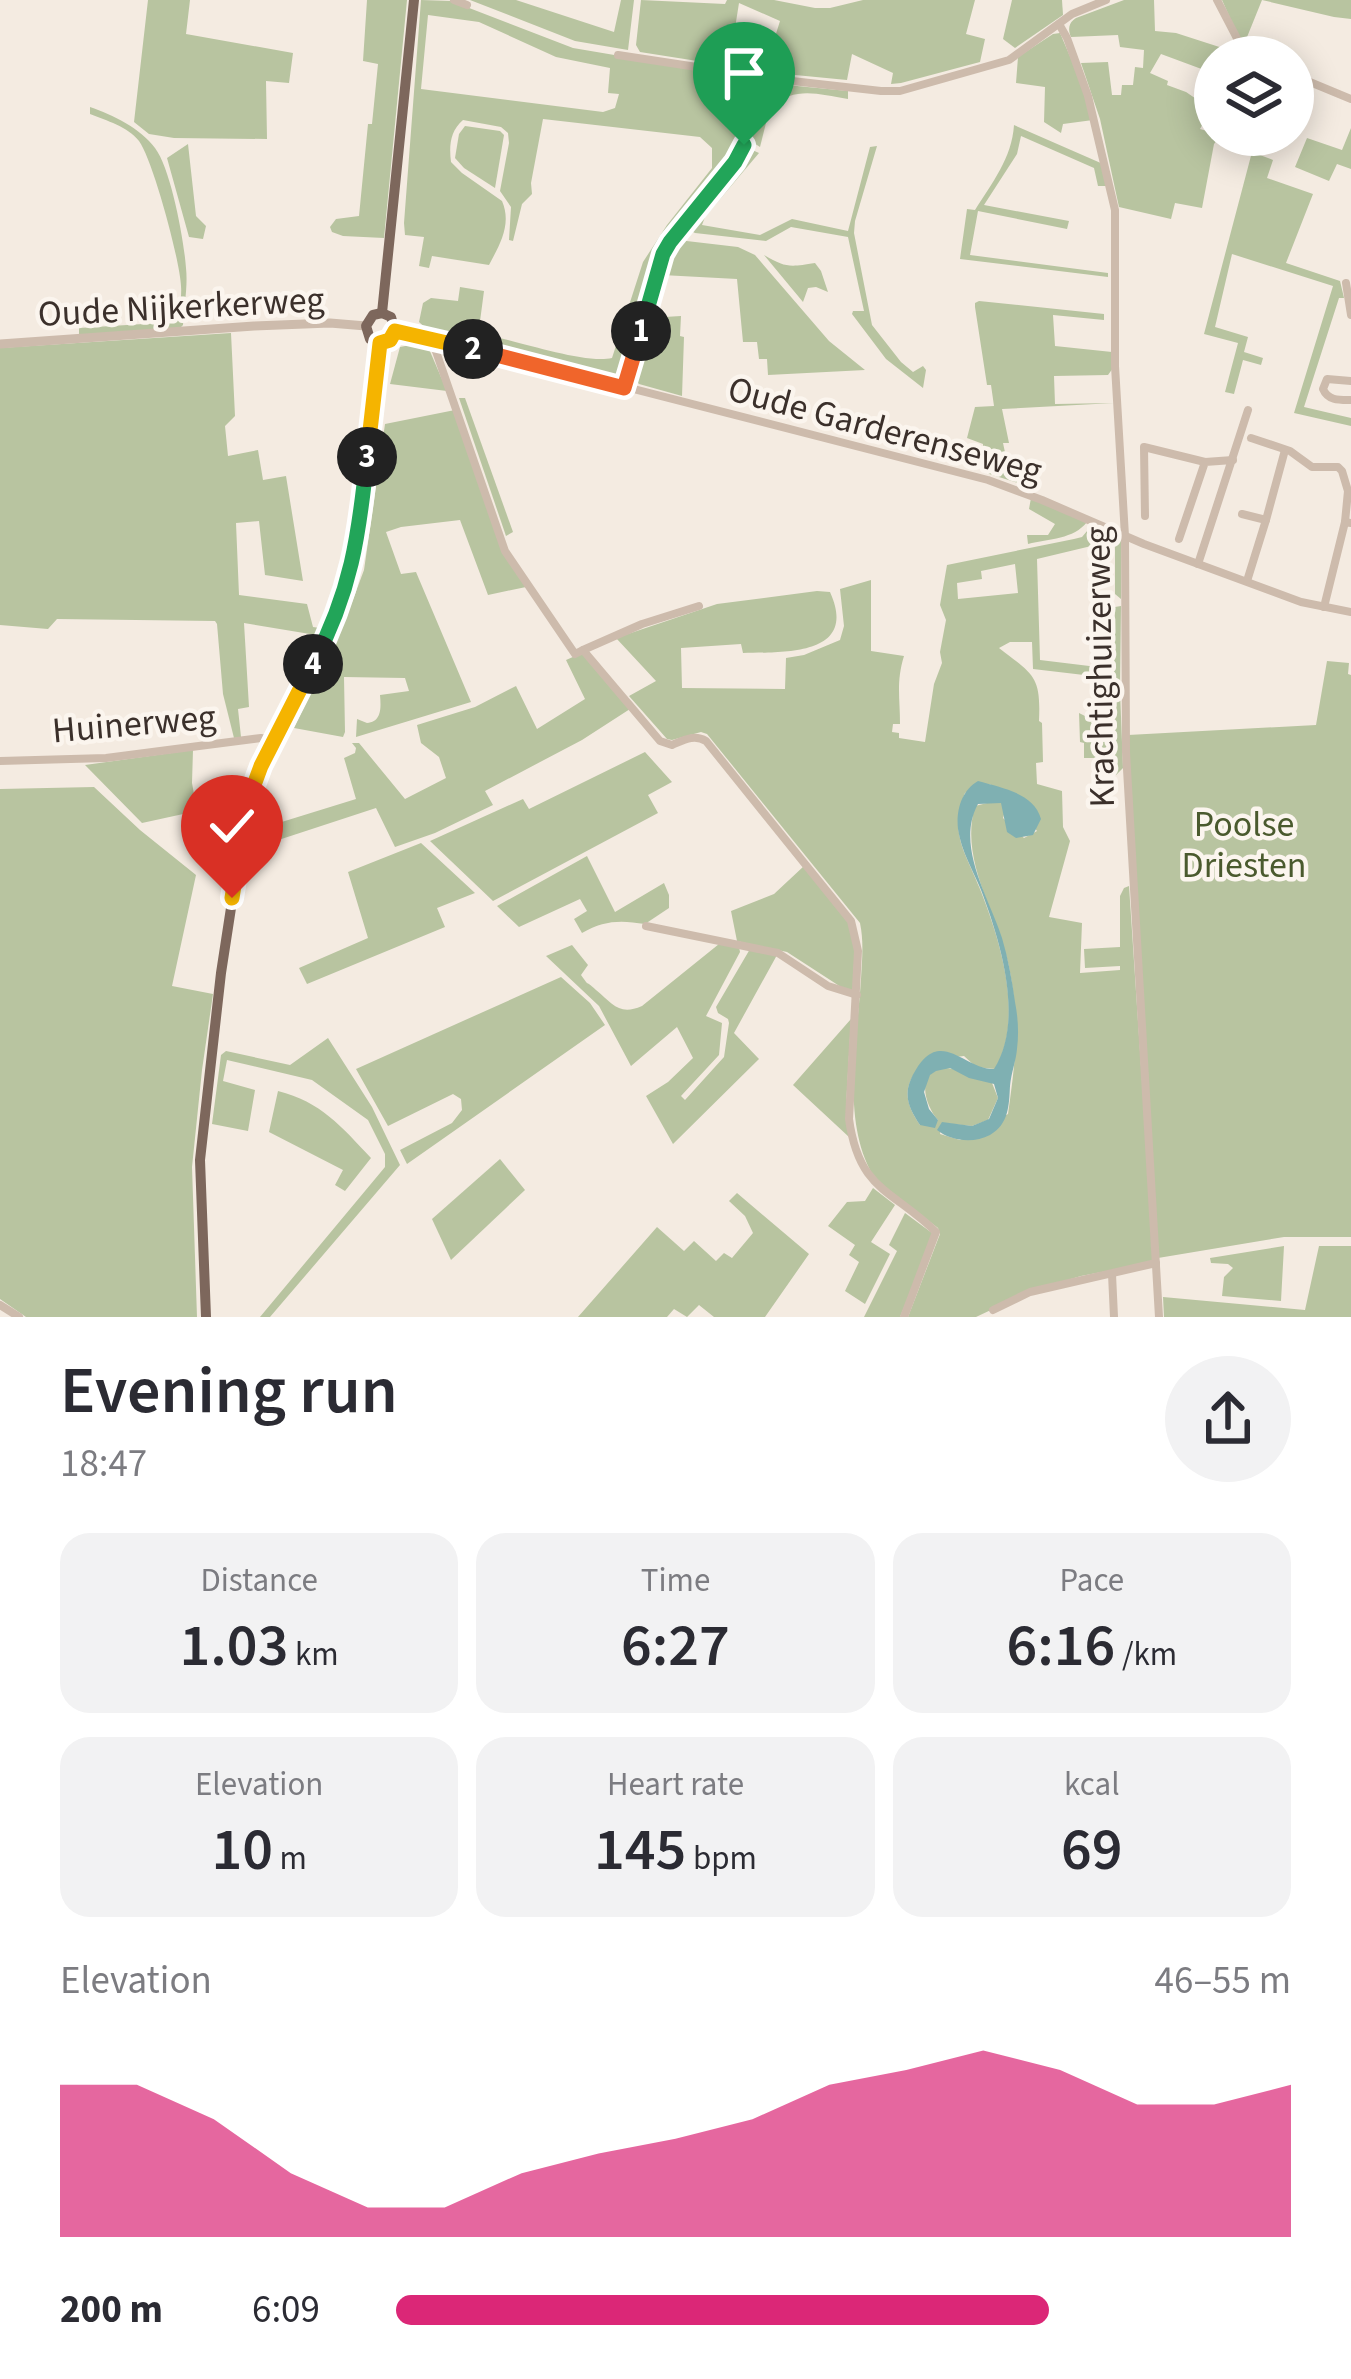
<!DOCTYPE html>
<html lang="en">
<head>
<meta charset="utf-8">
<style>
	:root { --surface:#fff; --page:#f2f2f3; --text:#2b2b33; --muted:#7c7c81; --accent:#db2777 }
	body { margin:0; font-family:"Source Sans 3",sans-serif; background:var(--page); color:var(--text); height:100vh; display:flex; flex-direction:column; font-size:45px; white-space:nowrap }
	* { box-sizing:border-box; margin:0 }
	p { font-size:39px; color:var(--muted) }
	.icon { flex:none; width:66px; height:66px; fill:none; stroke:currentColor; stroke-width:2; stroke-linecap:round; stroke-linejoin:round }
	.map { position:relative; height:1317px; overflow:hidden }
	.drawer { display:flex; flex-direction:column; background:var(--surface); flex:1 }
	.drawer>* { flex:none }
	.buttons { position:absolute; left:1194px; top:36px; display:grid; gap:24px }
	.buttons a { display:grid; place-items:center; width:120px; height:120px; border-radius:50%; background:var(--surface); box-shadow:0 6px 30px #0003; font-size:60px }
	.pin { position:absolute; display:grid; place-items:center; width:102px; height:102px; color:#fff; margin:-123px -51px; border-radius:50% 50% 50% 0; rotate:-45deg; box-shadow:0 0 12px #0007 }
	.pin .icon { rotate:45deg }
	.km { position:absolute; width:60px; height:60px; margin:-30px; border-radius:50%; background:#222; color:#fff; font-size:33px; line-height:60px; text-align:center }
	.round { display:grid; place-items:center; flex:none; width:126px; height:126px; border-radius:63px; background:var(--page) }
	.head { display:flex; align-items:center; justify-content:space-between; height:204px; padding:0 60px }
	h1 { font-size:66px; font-weight:600; line-height:90px }
	.metrics { display:grid; grid-template-columns:repeat(3,1fr); gap:18px; height:204px; padding:12px 60px }
	.metrics div { display:grid; align-content:center; border-radius:30px; background:var(--page); text-align:center }
	.metrics b { font-size:60px; font-weight:600 }
	.metrics small { font-size:33px; font-weight:400 }
	.metrics p { font-size:33px }
	.chart { height:336px; padding:24px 60px }
	.chart p { display:flex; justify-content:space-between }
	.chart svg { width:100%; height:216px; margin-top:12px; fill:var(--accent); opacity:.7 }
	ul { padding:0 60px; list-style:none; font-size:39px }
	li { display:grid; grid-template-columns:192px 144px 1fr; align-items:center; height:90px }
	li i { height:30px; border-radius:15px; background:var(--accent) }
	.map>svg:first-child { display:block }
</style>
</head>
<body>
<div class="map">
<svg width="1351" height="1317" viewBox="0 0 1351 1317">
	<rect width="100%" height="100%" fill="#f4ebe1"/>
	<g fill="#b8c4a0" fill-rule="evenodd">
		<polygon points="148,0 190,0 186,34 293,53 289,83 266,81 267,139 174,138 149,134 134,122"/>
		<polygon points="367,0 407,0 384,238 343,236 332,232 330,227 336,219 359,216 368,124 372,124 378,64 363,61"/>
		<path d="M421 0 451 1 573 48 762 80 764 86 760 87 754 96 737 145 678 222 658 254 621 377 615 378 489 347 491 336C521 342 585 364 612 358L643 262 667 225 712 168V148L700 137 543 119 531 183 532 194 522 204 513 241 509 240 511 207 500 191 509 143 508 133 501 127 463 120C450 131 449 146 451 162L462 173 502 201C512 224 500 244 489 265L432 256 429 268 419 266 424 237 405 235 404 223ZM428 15 479 22 556 57 610 68 608 93 619 94 615 108 603 112 421 89Z"/>
		<polygon points="470,0 516,0 614,32 621,0 634,0 628,50 575,41"/>
		<polygon points="641,0 725,4 727,0 774,0 815,8 830,8 863,0 975,0 966,34 985,39 980,62 901,83 891,84 893,73 852,54 847,80 764,72 780,21 739,3 729,66 640,52 636,45"/>
		<polygon points="1012,0 1062,0 1063,15 1015,48 1003,39"/>
		<path d="M1124 0H1154L1155 31 1176 33 1238 53 1236 57H1215V74L1161 54 1150 73 1168 81 1167 85 1186 92 1211 109 1200 129 1221 135 1214 144 1202 208 1175 203 1171 219 1119 207 1100 119 1081 63 1108 62 1112 95H1121L1122 85H1133L1135 67 1143 68 1144 50 1120 47 1118 35 1071 37C1068 30 1068 23 1076 18Z"/>
		<polygon points="1222,0 1351,0 1351,19 1334,17 1262,0 1243,47"/>
		<polygon points="1060,33 1084,89 1093,120 1063,124 1061,133 1044,122 1045,87 1016,83 1018,57 1053,34"/>
		<path d="M787 85 848 91V99C817 94 796 86 770 107L760 147 751 141C758 118 761 92 787 85Z"/>
		<path d="M90 107C113 115 140 128 155 148 171 169 184 240 186 268 188 286 184 307 183 325L178 330 79 335V328L175 322C179 311 182 298 181 286 180 261 153 160 139 141 127 126 107 121 90 114Z"/>
		<path d="M1014 125 1103 164 1108 186H1098L1094 168 1021 136 1017 154 984 205 1069 221 1067 229 978 211 970 255 1108 273V277L960 259 967 209 975 210C992 183 1012 158 1014 125Z"/>
		<polygon points="465,126 500,131 504,135 495,188 464,168 455,158 459,134"/>
		<polygon points="1351,128 1351,169 1337,164 1329,181 1295,167 1307,138 1342,150"/>
		<polygon points="188,144 196,216 206,226 203,239 189,237 167,158"/>
		<polygon points="877,146 855,221 854,233 872,325 901,362 913,372 923,366 926,370 923,388 886,359 852,314 853,311 864,311 848,237 791,227 766,241 695,233 687,229 745,151 750,149 759,153 705,217 702,225 760,235 792,219 848,231 870,147"/>
		<polygon points="1252,152 1273,160 1267,178 1313,194 1286,263 1340,281 1344,298 1339,298 1304,407 1351,418 1351,426 1294,413 1333,286 1232,254 1215,327 1248,337 1244,352 1263,358 1261,365 1243,360 1234,394 1225,392 1238,343 1204,334"/>
		<polygon points="678,240 738,247 755,255 829,341 865,370 768,375 767,359 759,359 757,342 743,342 737,279 662,275"/>
		<path d="M764 255C786 268 790 267 815 263L821 271 828 292 816 287 808 288 803 302Z"/>
		<polygon points="460,287 484,291 477,344 431,333 419,322 423,303 431,298 458,301"/>
		<polygon points="979,301 1104,314 1104,320 1053,315 1055,346 1112,352 1113,368 1108,375 1054,376 1055,404 1114,403 1002,409 1009,443 1003,443 1006,457 1013,460 1018,483 983,472 983,444 967,438 975,407 994,406 991,385 987,385 975,307 975,303"/>
		<polygon points="681,316 680,336 684,337 682,396 639,384 631,375 648,318"/>
		<polygon points="231,333 235,416 225,426 228,456 258,450 263,480 286,476 303,581 265,575 259,521 236,523 239,595 307,604 313,627 326,629 316,635 244,623 249,707 238,709 241,737 234,738 223,694 217,624 215,621 57,619 48,629 0,625 0,348"/>
		<polygon points="426,342 447,391 390,384 400,347"/>
		<polygon points="459,398 465,398 513,532 506,536"/>
		<path d="M455 410 500 542 526 587 488 595 460 520 401 527 386 532 401 574 416 572 471 702 356 737 357 719 367 723C382 722 381 707 380 695L409 691 405 678 344 677 345 732 343 737 294 728 345 621 364 570 385 424Z"/>
		<path d="M1031 498 1087 522C1074 539 1049 539 1028 544L1027 535H1048L1055 524 1029 509Z"/>
		<path d="M1093 524 1121 538V599L1115 594V546L1108 542 1037 559 1040 660 1114 669 1115 607 1121 606 1120 691 1123 768 1116 775H1099L1098 758H1084V743L1080 742 1079 713 1101 724C1117 710 1121 689 1101 677L1033 669 1032 642H1010L999 648C1034 675 1041 676 1039 721L1042 723 1043 762 1036 763 1037 784 1062 791 1063 827 1070 841 1049 917 1082 923 1080 973 1120 970V966L1085 968 1084 949 1120 947V896L1124 888 1129 886 1154 1262 1081 1276 1031 1291 976 1317H908L940 1234 938 1228 876 1180C840 1125 857 1043 861 979 862 960 864 942 860 923L707 734 701 732 672 740 667 739 629 696 656 681 616 638 717 604 817 591 830 592C859 656 784 652 743 653L741 644 681 648 682 688 785 689 786 658 804 655 840 640 844 626 840 589 871 580V651L904 656C896 682 900 698 900 724H893L892 732 899 733V738L925 742 934 684 942 663 940 652 946 620 940 605 947 565 1074 539 1082 537ZM1015 564 1018 593 958 599 957 583 982 579 981 571ZM989 784 1007 792 1037 831 1024 838 1003 818 1005 811 1002 803 991 802 975 806C959 862 998 913 1009 967 1020 1024 1016 1057 1008 1114L960 1140 940 1134 942 1123 972 1126 988 1120 998 1098 992 1083C980 1079 952 1066 941 1068 915 1074 926 1107 938 1120L920 1125C902 1098 904 1086 923 1061L964 1056 976 1067 995 1069C1025 1019 1000 940 980 889 965 851 949 834 965 793Z"/>
		<polygon points="582,653 630,709 582,740 485,791 493,805 435,833 395,847 376,808 251,849 256,818 259,829 356,799 344,758 355,753 356,748 352,743 359,743 405,799 446,778 439,757 421,743 417,725 475,707 516,686 537,729 585,699 566,660"/>
		<polygon points="1327,661 1349,663 1348,674 1351,675 1351,1237 1284,1237 1158,1258 1128,735 1316,725"/>
		<polygon points="193,750 192,783 197,811 142,823 85,765"/>
		<polygon points="645,752 672,782 648,795 658,813 493,901 430,841 523,799 529,809"/>
		<polygon points="94,787 140,830 196,875 172,986 213,994 202,1070 192,1167 197,1317 26,1317 0,1299 0,789"/>
		<polygon points="421,843 475,893 437,908 445,927 307,984 299,968 368,938 348,872"/>
		<path d="M587 856 615 912 664 883 669 895V908L645 924C621 920 604 920 582 933L574 919 587 911 580 899 519 927 497 906Z"/>
		<polygon points="804,866 853,927 855,936 853,991 844,989 787,952 737,941 731,911 774,894"/>
		<path d="M719 944 739 947 740 952 706 1016 722 1023 719 1055 681 1096 685 1100 724 1057 729 1023 728 1019 718 1013 716 1007 750 949 777 955 734 1033 759 1059 673 1144 646 1096 668 1082 693 1058 677 1027 631 1066 599 1006 546 956 572 945 588 965 581 975C593 991 581 976 596 990 613 1004 619 1016 642 1006Z"/>
		<polygon points="561,977 590,1003 605,1025 407,1164 400,1150 452,1123 462,1110 461,1099 453,1094 388,1126 356,1069"/>
		<polygon points="851,1019 846,1107 849,1137 793,1085"/>
		<polygon points="328,1038 372,1107 400,1165 270,1317 260,1317 385,1167 385,1154 368,1120 312,1080 227,1060 223,1081 255,1090 248,1131 212,1124 221,1055 226,1051 290,1065"/>
		<path d="M278 1091C321 1102 341 1126 371 1158L345 1191 335 1185 343 1170 269 1132Z"/>
		<polygon points="500,1159 525,1190 451,1260 432,1219"/>
		<polygon points="873,1188 895,1205 871,1242 890,1254 865,1304 845,1291 859,1262 849,1255 855,1245 828,1226 847,1202 865,1201"/>
		<polygon points="737,1193 809,1254 765,1317 714,1317 699,1305 687,1317 674,1309 667,1317 578,1317 657,1227 684,1251 694,1241 716,1261 724,1253 732,1258 753,1233 745,1216 729,1201"/>
		<polygon points="905,1213 932,1233 931,1242 900,1317 864,1317 897,1251 889,1245"/>
		<polygon points="1284,1246 1281,1301 1222,1296 1224,1277 1233,1268 1228,1264 1211,1263 1210,1258"/>
		<polygon points="1319,1246 1351,1246 1351,1317 1164,1317 1163,1297 1305,1310"/>
	</g>
	<path fill="#7fb0b2" d="M978 781C1002 788 1034 793 1041 819L1033 835 1016 838 1007 832 1001 803 978 804C955 846 989 897 1002 938 1008 958 1012 980 1015 1002 1018 1017 1019 1033 1017 1049 1016 1061 1011 1073 1010 1086 1009 1105 1009 1124 990 1135 973 1144 951 1141 937 1130L942 1122 972 1126 989 1119 998 1098 994 1084 969 1078 950 1068 936 1071 930 1075 924 1092 929 1109 938 1120 935 1128 920 1125C910 1110 903 1097 911 1079 938 1022 963 1070 994 1069 1025 1020 1000 940 981 890 973 870 961 851 958 829 956 811 961 791 978 781Z"/>
	<g fill="none" stroke-linecap="round" stroke-linejoin="round">
		<g stroke="#cdbbac" stroke-width="8">
			<polyline points="454,0 467,5"/>
			<polyline points="1217,0 1242,48 1257,57"/>
			<polyline points="1059,24 1067,38 1088,96 1115,210 1115,366 1125,536 1126,752 1159,1317"/>
			<polyline points="618,55 756,76 771,85"/>
			<polyline points="1293,75 1351,99"/>
			<polyline points="1346,283 1351,315"/>
			<polyline points="395,331 431,337 988,480 1042,500 1144,544 1301,602 1351,612"/>
			<path d="M431 337 505 551 575 654 583 650 660 741 672 745C684 740 694 734 706 741L851 921 858 951 849 1119C859 1191 892 1189 936 1232L904 1317"/>
			<path d="M1351 381 1327 379 1323 389C1328 401 1340 400 1351 400"/>
			<polyline points="624,388 663,254 681,227 735,162 762,95 771,85 792,81 881,91 900,91 1009,60 1072,14 1106,0"/>
			<polyline points="1251,438 1290,451 1312,467 1338,467 1342,471 1348,491 1345,522"/>
			<polyline points="1242,514 1266,520 1247,581"/>
			<polyline points="1145,516 1144,447 1205,462"/>
			<polyline points="1266,520 1285,450"/>
			<polyline points="1179,539 1205,462 1233,460"/>
			<polyline points="1198,564 1248,410"/>
			<polyline points="1324,607 1345,522 1351,523"/>
			<polyline points="583,650 642,624 699,606"/>
			<polyline points="0,761 106,758 261,738 273,741"/>
			<polyline points="646,926 778,953 828,986 857,995"/>
			<polyline points="1112,1274 1114,1317"/>
			<polyline points="0,1305 19,1317"/>
			<polyline points="993,1310 1030,1292 1156,1263"/>
		</g>
		<polyline stroke="#cdbbac" stroke-width="9" points="0,344 254,326 330,323 366,326"/>
		<g stroke="#7d675c" stroke-width="10">
			<polyline points="382,313 414,0"/>
			<polyline points="380,343 370,339 366,326 373,315 382,313"/>
			<polyline points="380,343 390,340 395,331 391,317 382,313"/>
			<polyline points="206,1317 200,1160 221,973 247,804 261,766 326,639 345,592 361,521 380,343"/>
		</g>
	</g>
	<g fill="none" stroke-linecap="round" stroke-linejoin="round">
		<defs>
			<polyline id="split-1" points="641,331 663,254 670,242 735,162 744,145"/>
			<polyline id="split-2" points="473,349 624,388 641,331"/>
			<polyline id="split-3" points="367,457 380,343 390,340 395,331 473,349"/>
			<path id="split-4" d="M313 664C351 592 359 536 367 457"/>
			<polyline id="split-5" points="232,898 247,804 261,766 313,664"/>
		</defs>
		<use href="#split-1" stroke="#fff" stroke-width="24"/>
		<use href="#split-2" stroke="#fff" stroke-width="24"/>
		<use href="#split-3" stroke="#fff" stroke-width="24"/>
		<use href="#split-4" stroke="#fff" stroke-width="24"/>
		<use href="#split-5" stroke="#fff" stroke-width="24"/>
		<use href="#split-1" stroke="#22a559" stroke-width="15"/>
		<use href="#split-2" stroke="#f0652b" stroke-width="15"/>
		<use href="#split-3" stroke="#f5b400" stroke-width="15"/>
		<use href="#split-4" stroke="#22a559" stroke-width="15"/>
		<use href="#split-5" stroke="#f5b400" stroke-width="15"/>
	</g>
	<g text-anchor="middle" dominant-baseline="central" stroke-width="9" stroke-linejoin="round" paint-order="stroke">
		<g font-size="36" fill="#3b302b" stroke="#fbf5ee">
			<text transform="translate(181 307) rotate(-3)">Oude Nijkerkerweg</text>
			<text transform="translate(885 430) rotate(15)">Oude Garderenseweg</text>
			<text transform="translate(1100 667) rotate(-91)">Krachtighuizerweg</text>
			<text transform="translate(134 724) rotate(-5)">Huinerweg</text>
		</g>
		<g font-size="36" fill="#4a5a2e" stroke="#fbf5ee">
			<text x="1244" y="824">Poolse<tspan x="1244" dy="41">Driesten</tspan></text>
		</g>
	</g>
</svg>
<div class="buttons">
<a><svg class="icon" aria-label="layers" viewBox="0 0 24 24"><path d="M12 4l9 5-9 5-9-5zM3 14l9 5 9-5"/></svg></a>
</div>
<div class="pin" style="left:744px;top:145px;background:#1e9e55"><svg class="icon" aria-label="arrive" viewBox="0 0 24 24"><path d="M6 21V4h12l-3 4 3 4H6"/></svg></div>
<div class="pin" style="left:232px;top:898px;background:#d93025"><svg class="icon" aria-label="check" viewBox="0 0 24 24"><path d="M5 12l5 5 9-10"/></svg></div>
<b class="km" style="left:641px;top:331px">1</b>
<b class="km" style="left:473px;top:349px">2</b>
<b class="km" style="left:367px;top:457px">3</b>
<b class="km" style="left:313px;top:664px">4</b>
</div>
<section class="drawer">
<div class="head"><div><h1>Evening run</h1><p>18:47</p></div><a class="round"><svg class="icon" aria-label="share" viewBox="0 0 24 24"><path d="M12 15V3M7 8l5-5 5 5M5 13v7h14v-7"/></svg></a></div>
<div class="metrics">
<div><p>Distance</p><b>1.03<small> km</small></b></div>
<div><p>Time</p><b>6:27</b></div>
<div><p>Pace</p><b>6:16<small> /km</small></b></div>
</div>
<div class="metrics">
<div><p>Elevation</p><b>10<small> m</small></b></div>
<div><p>Heart rate</p><b>145<small> bpm</small></b></div>
<div><p>kcal</p><b>69</b></div>
</div>
<div class="chart"><p><span>Elevation</span>46–55 m</p>
<svg viewBox="0 0 160 44" preserveAspectRatio="none"><path d="M0 44V13L10 13L20 20L30 31L40 38L50 38L60 31L70 27L80 24L90 20L100 13L110 10L120 6L130 10L140 17L150 17L160 13V44z"/></svg>
</div>
<ul>
<li><b>200 m</b>6:09<i style="width:73%"></i></li>
</ul>
</section>
</body>
</html>
